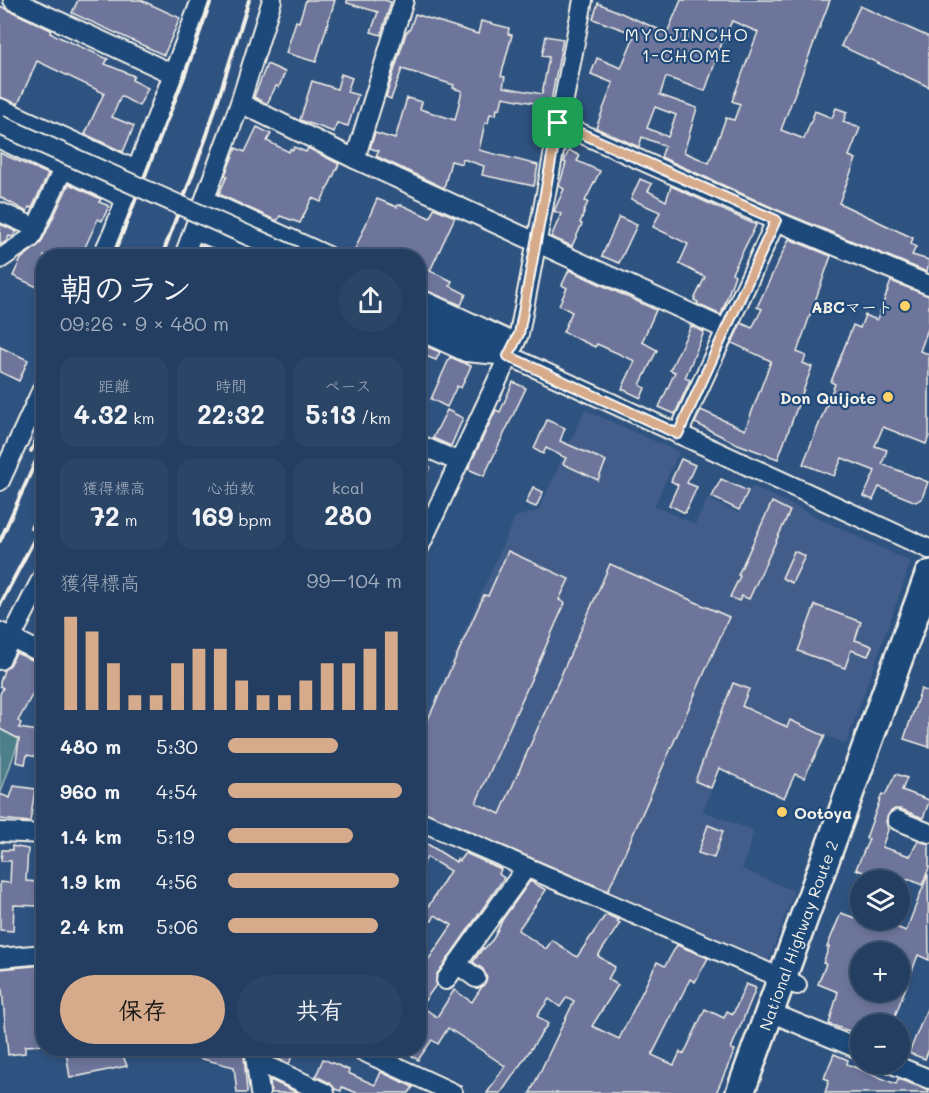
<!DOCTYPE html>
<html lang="ja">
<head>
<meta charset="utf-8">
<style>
	:root { --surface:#233e61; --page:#2b4567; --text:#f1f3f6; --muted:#a3aebd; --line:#405776; --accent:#d6ab8b }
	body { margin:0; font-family:Mali,"Klee One",sans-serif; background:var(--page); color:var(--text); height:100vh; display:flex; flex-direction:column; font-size:22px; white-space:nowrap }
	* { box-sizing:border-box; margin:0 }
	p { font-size:20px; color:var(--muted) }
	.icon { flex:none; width:33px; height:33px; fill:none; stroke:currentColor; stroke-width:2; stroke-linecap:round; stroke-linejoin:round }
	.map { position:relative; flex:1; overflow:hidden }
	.panel { position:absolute; left:36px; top:249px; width:390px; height:807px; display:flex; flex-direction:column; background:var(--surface); border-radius:24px; box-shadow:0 3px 9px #0003,0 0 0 2px var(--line) }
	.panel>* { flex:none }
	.buttons { position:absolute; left:850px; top:870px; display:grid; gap:12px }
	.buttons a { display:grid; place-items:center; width:60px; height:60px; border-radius:50%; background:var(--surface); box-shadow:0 3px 9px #0003,0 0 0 2px var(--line); font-size:30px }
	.pin { position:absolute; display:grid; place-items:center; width:51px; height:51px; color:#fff; margin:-26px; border-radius:12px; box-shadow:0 3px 9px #0006 }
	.round { display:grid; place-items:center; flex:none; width:63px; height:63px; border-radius:32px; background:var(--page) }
	.summary { display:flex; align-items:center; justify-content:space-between; height:102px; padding:0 24px }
	h1 { font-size:33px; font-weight:800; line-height:45px }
	.metrics { display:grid; grid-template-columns:repeat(3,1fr); gap:9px; height:102px; padding:6px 24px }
	.metrics div { display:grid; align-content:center; border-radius:15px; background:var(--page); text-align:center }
	.metrics b { font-size:26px; font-weight:800 }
	.metrics small { font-size:16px; font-weight:400 }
	.metrics p { font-size:16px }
	.chart { height:168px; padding:12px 24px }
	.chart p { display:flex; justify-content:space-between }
	.chart svg { width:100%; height:108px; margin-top:6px; stroke:var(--accent); stroke-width:6 }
	.cta { display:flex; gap:12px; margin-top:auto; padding:12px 24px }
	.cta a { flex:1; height:69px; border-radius:36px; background:var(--accent); color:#111; font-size:24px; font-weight:800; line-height:69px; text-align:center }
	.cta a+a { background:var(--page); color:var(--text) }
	ul { padding:0 24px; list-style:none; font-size:20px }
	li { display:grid; grid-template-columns:96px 72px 1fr; align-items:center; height:45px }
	li i { height:15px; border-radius:8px; background:var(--accent) }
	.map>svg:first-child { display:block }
</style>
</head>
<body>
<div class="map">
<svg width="929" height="1093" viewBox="0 0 929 1093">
	<rect width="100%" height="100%" fill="#2f5381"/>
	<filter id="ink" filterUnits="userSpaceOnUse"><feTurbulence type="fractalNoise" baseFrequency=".0167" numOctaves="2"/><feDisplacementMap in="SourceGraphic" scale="12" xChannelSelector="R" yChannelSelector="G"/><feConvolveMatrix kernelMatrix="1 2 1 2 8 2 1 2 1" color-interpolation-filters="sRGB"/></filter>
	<g filter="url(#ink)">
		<polygon fill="#425d89" points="585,410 679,452 654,506 695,524 708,499 739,513 752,486 911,562 846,744 789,719 785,725 754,710 734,754 727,751 703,811 754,831 742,869 794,891 767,966 419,814 419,735 515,517 538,511"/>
		<polygon fill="#4d7f8a" stroke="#a0b8b9" stroke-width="1.5" points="0,726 20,737 0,795"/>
		<g fill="#6d759b" stroke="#f4f1e8" stroke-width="1.5" fill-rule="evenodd">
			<polygon points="78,0 141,0 180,18 164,55 72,13"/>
			<polygon points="306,0 335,0 316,62 286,53 296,21 299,22"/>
			<polygon points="347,0 384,0 391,2 381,35 371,32 378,12 347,3"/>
			<path d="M681 0H830L781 130 804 139 815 111 832 118 836 108 847 112 843 122 860 128 849 156 856 159 839 203 913 238 911 244 916 247 912 255 929 260 927 272 780 211 661 157 665 146 642 137 639 147 596 128 613 83 591 74 597 58 621 68 635 34 593 19 598 3 667 33ZM732 21 758 32 732 101 740 104 734 120 726 118 709 163 684 152 697 108 660 95 666 77 705 91 716 60H714ZM655 107 676 115 668 137 647 128Z"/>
			<polygon points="0,6 51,30 50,33 108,59 105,64 134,76 132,80 148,88 139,106 121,96 112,117 134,126 123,152 85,134 104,93 37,61 18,104 0,97"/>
			<polygon points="860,6 929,37 929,87 841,46"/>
			<polygon points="415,14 478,34 481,21 509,28 508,34 512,35 501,76 505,77 503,87 542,94 549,57 542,56 546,36 563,39 550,106 503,97 500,109 497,108 496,115 490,114 488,123 485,123 479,150 538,165 534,186 482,175 484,166 463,159 462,164 451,161 444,188 376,156 379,151 370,148 375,133 395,139 407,98 422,102 420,109 455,120 462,91 453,88 454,85 402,69 391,99 386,97 406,33 410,29"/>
			<polygon points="267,64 285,72 279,87 276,86 267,104 254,97"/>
			<polygon points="341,74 352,78 347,92 358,95 348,126 337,123 334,132 300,120 312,81 337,89"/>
			<polygon points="257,127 271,134 267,141 289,152 290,149 293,150 294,147 306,152 308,148 339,164 321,202 312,198 300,223 280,216 277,221 219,194 227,176 225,175 236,148 245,152"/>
			<polygon points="569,150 580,156 577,161 600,171 585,201 588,202 583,213 584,213 580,223 582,224 572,246 551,237 561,214 554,211 564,189 559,186 566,163 564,162"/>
			<polygon points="0,153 48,174 32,208 29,207 27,212 0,197"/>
			<polygon points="640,179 652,184 648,191 666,201 671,186 756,225 732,273 735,275 721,315 697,304 698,302 694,300 705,277 679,264 688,244 653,227 660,212 631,199"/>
			<polygon points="69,184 101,199 99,202 109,206 102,221 98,219 81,256 44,256 44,290 13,276 21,259 41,243"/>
			<polygon points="377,199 397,207 398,205 402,205 430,218 434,208 455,217 430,271 452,281 450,286 466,294 461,305 418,287 418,256 352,256"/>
			<polygon points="619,217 637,225 619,263 602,256"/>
			<polygon points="0,224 17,232 12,237 9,236 7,241 0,245"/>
			<polygon points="789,239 831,256 797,352 806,356 803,363 812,367 778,459 735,443 695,423 701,410 745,430 771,361 732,343 741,323 752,328 762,309 757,307"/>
			<polygon points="200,245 229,256 196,256"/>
			<polygon points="569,270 656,310 642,342 657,350 640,385 645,388 641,398 622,389 635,361 597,344 595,347 563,332 572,312 559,305 567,288 562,285"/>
			<polygon points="891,281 929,296 929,326 920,351 929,354 929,436 926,444 883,427 875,446 887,450 882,464 928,482 922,498 916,502 879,487 873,500 864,496 875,471 842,458 834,476 803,464 835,384 831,382 853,325 860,328 865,315 877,320"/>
			<polygon points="691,326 704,332 685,378 690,380 675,414 659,407 675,372 670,370"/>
			<polygon points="418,343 440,352 436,360 418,353"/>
			<polygon points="0,347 28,360 19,381 0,372"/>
			<polygon points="450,357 471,366 461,388 457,386 447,407 431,399"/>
			<polygon points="513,382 526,388 484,476 468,469 496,410 500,412"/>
			<polygon points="447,410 463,418 451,446 433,438"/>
			<polygon points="547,420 565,428 560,441 606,461 598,480 563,464 566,458 546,448 543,454 534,449"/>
			<polygon points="681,459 695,465 687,483 697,487 685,513 669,505 678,485 671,481"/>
			<polygon points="418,462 430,467 418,492"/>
			<polygon points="721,479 748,491 739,510 712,497"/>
			<polygon points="533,487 543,492 536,507 526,503"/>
			<polygon points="772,502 790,511 749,599 742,596 739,601 730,597 740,576 738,575"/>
			<polygon points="508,551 569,579 559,600 565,603 476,803 500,814 610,564 729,617 608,891 418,809 418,721 426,724 484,595 488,596"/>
			<polygon points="794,551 805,556 792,583 782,578"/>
			<polygon points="815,605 861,622 855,640 872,646 868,656 851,650 845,668 798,651"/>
			<polygon points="16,653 44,665 44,673 18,721 21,723 19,728 44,732 44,758 27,755 25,764 16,762 19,739 0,729 0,694 3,688 0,686 0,682 4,670 10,665"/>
			<polygon points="733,683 749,689 742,706 787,727 790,720 825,736 804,778 795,774 784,798 719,768 711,788 695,781"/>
			<polygon points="921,689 929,692 929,747 904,739"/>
			<polygon points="896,774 907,778 902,790 929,800 929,802 923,818 901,809 895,809 890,812 886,821 888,830 882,847 910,856 918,841 929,844 929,868 922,885 911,880 882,880 856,869 869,839 866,838 882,794 885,795"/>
			<polygon points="14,786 35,789 30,822 0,819 0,794 10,798"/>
			<polygon points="708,825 723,831 714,858 698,853"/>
			<polygon points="418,838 456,862 457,859 459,861 465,853 499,868 501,869 499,874 504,878 437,974 436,985 421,1006 437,1017 454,990 472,1002 487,979 483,969 473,962 483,948 484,949 493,939 503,919 530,881 546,890 518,930 546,949 552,940 577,957 604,917 607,915 619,920 617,922 620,923 598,956 615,967 608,979 618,985 592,1026 619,1039 657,962 665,966 677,945 708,958 695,982 690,979 652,1055 674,1065 680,1052 684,1054 705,1009 724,1018 727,1011 733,1014 746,984 756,988 731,1049 735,1050 716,1093 530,1093 574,1001 567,997 560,1007 549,999 537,1016 548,1024 501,1093 487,1093 505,1066 448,1028 438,1044 432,1040 418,1060 401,1048 418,1048 418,975 452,925 435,915 432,921 422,917 450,871 427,857 418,874"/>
			<polygon points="12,846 28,849 26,881 38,882 37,906 14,905 13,931 0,930 0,882 10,883 11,861 1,861 2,850 12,850"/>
			<path d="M928 874 929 960 918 955 892 1024H861L860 1028 854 1026 852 1032 829 1024 838 992 818 984 826 964 823 963 829 947H827L841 913 861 920H885L884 922 906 931ZM861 952H900V992H861Z"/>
			<polygon points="44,965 44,986 40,986 44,1045 25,1046 25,1053 8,1055 2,989 0,989 0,969"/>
			<polygon points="929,1004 929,1049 925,1059 909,1053"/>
			<polygon points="82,1048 120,1048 127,1066 70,1078 66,1051"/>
			<polygon points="175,1048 237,1048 236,1053 244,1055 247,1093 237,1093 234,1067 175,1052"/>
			<polygon points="265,1048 295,1048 289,1064 266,1053"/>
			<polygon points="834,1054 848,1060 847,1064 896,1084 898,1079 929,1090 929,1093 825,1093 829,1080 824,1078"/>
			<polygon points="323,1059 349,1070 348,1073 375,1085 381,1072 413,1087 409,1093 357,1093 342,1087 341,1091 335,1089 330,1083 316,1076"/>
			<polygon points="270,1080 298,1093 271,1093"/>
		</g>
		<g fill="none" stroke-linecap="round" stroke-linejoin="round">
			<defs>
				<g id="minor">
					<polyline points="13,0 173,74"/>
					<polyline points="240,103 355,159 725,329"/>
					<polyline points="0,108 136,170"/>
					<polyline points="558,123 776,221 929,285"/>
					<polyline points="0,139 125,198"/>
					<polyline points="355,159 404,0"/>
					<polyline points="205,200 328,256"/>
					<polyline points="0,212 36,228"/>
					<polyline points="194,230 257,256"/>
					<polyline points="102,256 114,230 201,0"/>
					<polyline points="184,256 240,103 272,0"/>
					<polyline points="0,259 31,238 63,169"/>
					<polyline points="418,298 515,343"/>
					<polyline points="418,314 929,549"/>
					<polyline points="418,330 466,352 498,355"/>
					<polyline points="678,434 776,221"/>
					<polyline points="418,444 459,462"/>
					<polyline points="0,481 44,385"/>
					<polyline points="418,550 519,334 583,0"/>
					<polyline points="0,632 44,654"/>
					<polyline points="0,660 44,574"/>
					<polyline points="418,820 797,985"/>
					<polyline points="897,820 929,833"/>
					<polyline points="0,832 44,834"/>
					<polyline points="0,958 44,954"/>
					<polyline points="476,978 457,964 526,868"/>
					<polyline points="446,980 457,964"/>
					<polyline points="784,1018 861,1050"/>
					<polyline points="254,1048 260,1093"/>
					<polyline points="356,1048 453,1093"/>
					<polyline points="256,1061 325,1093"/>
					<polyline points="892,1064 929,1079"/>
				</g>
				<g id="highway">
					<path id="s1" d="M740 1093 929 575"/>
				</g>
			</defs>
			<use href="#minor" stroke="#f4f1e8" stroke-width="22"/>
			<use href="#highway" stroke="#f4f1e8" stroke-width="32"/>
			<use href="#minor" stroke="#1f4a7a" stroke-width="18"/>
			<use href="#highway" stroke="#1f4a7a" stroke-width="27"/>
			<g stroke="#f4f1e8" stroke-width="4">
				<polyline points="113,256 184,77 211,0"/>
				<polyline points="162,256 207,135 249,0"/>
				<polyline points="31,451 44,422"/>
				<polyline points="31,528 44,504"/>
				<polyline points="0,541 44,443"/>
				<polyline points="0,605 44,521"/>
			</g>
			<defs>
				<polyline id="minor-bridge" points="0,125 294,256"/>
			</defs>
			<use href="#minor-bridge" stroke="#f4f1e8" stroke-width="22" stroke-linecap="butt"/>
			<use href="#minor-bridge" stroke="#1f4a7a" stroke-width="18"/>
		</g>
	</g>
	<g fill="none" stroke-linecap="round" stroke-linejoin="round" filter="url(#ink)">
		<defs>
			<polygon id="route" points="558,123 776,220 678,434 508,356 519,334"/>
		</defs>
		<use href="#route" stroke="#fff" stroke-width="12"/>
		<use href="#route" stroke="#d6ab8b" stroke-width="8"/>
	</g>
	<g fill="#ffd166" stroke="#1f4a7a" stroke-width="2">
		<circle cx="905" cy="306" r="6"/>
		<circle cx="888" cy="397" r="6"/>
		<circle cx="782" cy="812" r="6"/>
	</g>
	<g text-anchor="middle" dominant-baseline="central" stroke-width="4.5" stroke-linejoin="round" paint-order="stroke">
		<g font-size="16" font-weight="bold" fill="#f4f1e8" stroke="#1f4a7a" text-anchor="end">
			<text x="893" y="306">ABCマート</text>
			<text x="876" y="397">Don Quijote</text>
			<text x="794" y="812" text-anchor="start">Ootoya</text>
		</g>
		<g font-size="16" fill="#f4f1e8" stroke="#1f4a7a">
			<text stroke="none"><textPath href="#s1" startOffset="168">National Highway Route 2</textPath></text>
		</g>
		<g font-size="18" letter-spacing="1.5" fill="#f4f1e8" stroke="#1f4a7a">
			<text x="687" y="34">MYOJINCHO<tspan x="687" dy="21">1-CHOME</tspan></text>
		</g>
	</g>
</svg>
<div class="buttons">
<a><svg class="icon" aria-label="layers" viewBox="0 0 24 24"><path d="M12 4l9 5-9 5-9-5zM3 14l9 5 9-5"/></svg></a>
<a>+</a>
<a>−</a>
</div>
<div class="pin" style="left:558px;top:123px;background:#1e9e55"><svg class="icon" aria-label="arrive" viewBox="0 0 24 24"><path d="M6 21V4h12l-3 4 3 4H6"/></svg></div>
<section class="panel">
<div class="summary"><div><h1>朝のラン</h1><p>09:26 · 9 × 480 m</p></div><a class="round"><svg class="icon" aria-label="share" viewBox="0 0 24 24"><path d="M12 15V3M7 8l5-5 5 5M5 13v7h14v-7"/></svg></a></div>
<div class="metrics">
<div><p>距離</p><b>4.32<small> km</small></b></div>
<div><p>時間</p><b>22:32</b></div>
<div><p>ペース</p><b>5:13<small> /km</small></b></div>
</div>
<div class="metrics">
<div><p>獲得標高</p><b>72<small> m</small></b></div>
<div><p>心拍数</p><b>169<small> bpm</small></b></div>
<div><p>kcal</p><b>280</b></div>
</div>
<div class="chart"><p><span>獲得標高</span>99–104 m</p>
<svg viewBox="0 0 160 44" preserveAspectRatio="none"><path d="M5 44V6M15 44V12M25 44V25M35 44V38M45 44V38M55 44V25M65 44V19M75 44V19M85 44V32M95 44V38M105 44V38M115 44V32M125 44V25M135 44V25M145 44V19M155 44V12"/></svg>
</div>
<ul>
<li><b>480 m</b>5:30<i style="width:63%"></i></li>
<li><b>960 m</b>4:54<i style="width:100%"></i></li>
<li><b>1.4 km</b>5:19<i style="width:72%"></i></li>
<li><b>1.9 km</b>4:56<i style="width:98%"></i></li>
<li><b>2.4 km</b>5:06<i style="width:86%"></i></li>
</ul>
<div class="cta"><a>保存</a><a>共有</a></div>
</section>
</div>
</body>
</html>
